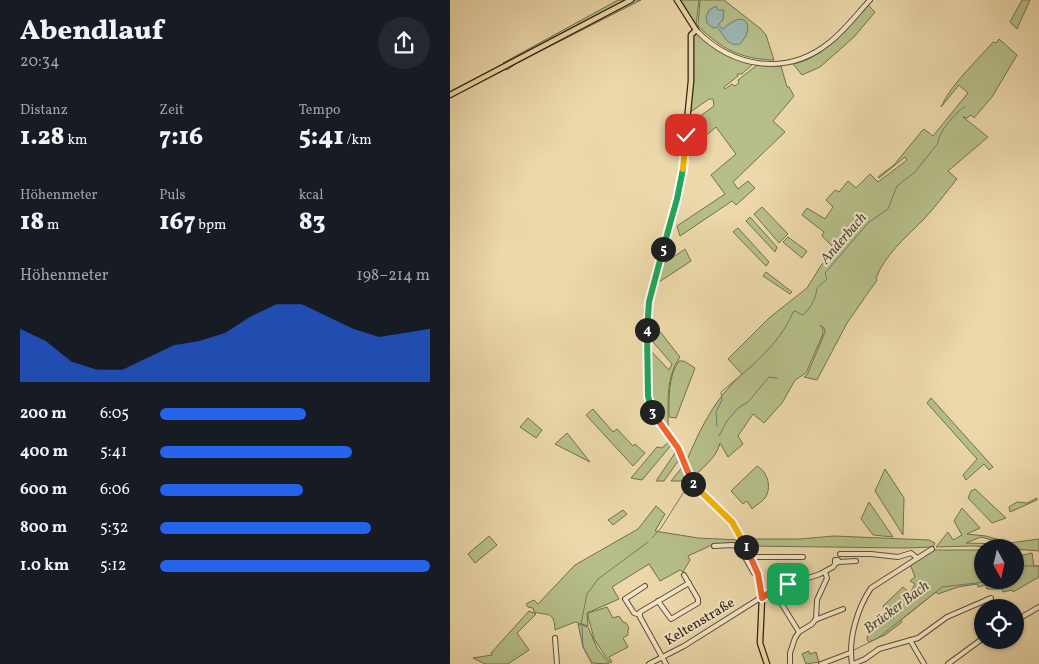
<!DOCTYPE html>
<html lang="de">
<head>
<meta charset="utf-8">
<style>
	:root { --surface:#171b24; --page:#242831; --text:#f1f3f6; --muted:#9ea1a6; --accent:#2563eb }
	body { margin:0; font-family:Vollkorn,serif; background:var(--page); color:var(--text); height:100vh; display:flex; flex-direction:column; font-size:19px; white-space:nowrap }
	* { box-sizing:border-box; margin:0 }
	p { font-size:16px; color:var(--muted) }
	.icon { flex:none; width:28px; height:28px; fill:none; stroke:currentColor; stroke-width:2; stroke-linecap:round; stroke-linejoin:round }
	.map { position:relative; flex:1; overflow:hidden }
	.details { display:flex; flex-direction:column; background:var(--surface); width:450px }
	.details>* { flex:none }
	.needle { width:32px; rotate:172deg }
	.tools { position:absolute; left:524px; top:539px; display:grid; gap:10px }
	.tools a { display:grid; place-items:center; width:50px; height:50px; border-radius:50%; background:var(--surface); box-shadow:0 1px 4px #0004; font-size:25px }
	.pin { position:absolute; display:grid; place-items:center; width:42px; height:42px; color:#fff; margin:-21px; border-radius:10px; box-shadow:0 2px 8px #0006 }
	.km { position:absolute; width:25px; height:25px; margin:-12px; border-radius:50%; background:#222; color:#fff; font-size:14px; line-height:25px; text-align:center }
	.round { display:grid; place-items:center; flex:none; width:52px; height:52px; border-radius:26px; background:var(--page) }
	.overview { display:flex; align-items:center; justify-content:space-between; height:85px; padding:0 20px }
	h1 { font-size:28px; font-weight:800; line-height:38px }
	.metrics { display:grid; grid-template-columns:repeat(3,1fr); gap:8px; height:85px; padding:5px 20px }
	.metrics div { display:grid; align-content:center }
	.metrics b { font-size:25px; font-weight:800 }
	.metrics small { font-size:14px; font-weight:400 }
	.metrics p { font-size:14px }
	.chart { height:140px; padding:10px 20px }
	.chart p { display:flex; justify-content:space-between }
	.chart svg { width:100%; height:90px; margin-top:5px; fill:var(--accent); opacity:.7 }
	ul { padding:0 20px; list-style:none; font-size:16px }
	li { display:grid; grid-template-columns:80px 60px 1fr; align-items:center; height:38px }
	li i { height:12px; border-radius:6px; background:var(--accent) }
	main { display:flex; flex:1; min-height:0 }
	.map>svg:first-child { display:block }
</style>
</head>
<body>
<main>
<section class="details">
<div class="overview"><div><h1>Abendlauf</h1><p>20:34</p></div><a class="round"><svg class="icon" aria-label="share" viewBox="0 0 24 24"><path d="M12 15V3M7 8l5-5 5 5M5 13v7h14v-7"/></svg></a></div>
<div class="metrics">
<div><p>Distanz</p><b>1.28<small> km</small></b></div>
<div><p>Zeit</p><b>7:16</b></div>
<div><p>Tempo</p><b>5:41<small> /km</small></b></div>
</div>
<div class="metrics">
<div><p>Höhenmeter</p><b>18<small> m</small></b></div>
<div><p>Puls</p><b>167<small> bpm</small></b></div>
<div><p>kcal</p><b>83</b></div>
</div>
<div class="chart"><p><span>Höhenmeter</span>198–214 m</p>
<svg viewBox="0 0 160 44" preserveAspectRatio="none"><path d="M0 44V18L10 24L20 34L30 38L40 38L50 32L60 26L70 24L80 20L90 12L100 6L110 6L120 12L130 18L140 22L150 20L160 18V44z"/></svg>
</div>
<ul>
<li><b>200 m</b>6:05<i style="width:54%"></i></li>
<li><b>400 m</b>5:41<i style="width:71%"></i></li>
<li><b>600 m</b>6:06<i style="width:53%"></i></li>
<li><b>800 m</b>5:32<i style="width:78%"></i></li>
<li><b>1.0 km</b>5:12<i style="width:100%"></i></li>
</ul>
</section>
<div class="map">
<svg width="589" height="664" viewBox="0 0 589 664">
	<rect width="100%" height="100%" fill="#ecd8aa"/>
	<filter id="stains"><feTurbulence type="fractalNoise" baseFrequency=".004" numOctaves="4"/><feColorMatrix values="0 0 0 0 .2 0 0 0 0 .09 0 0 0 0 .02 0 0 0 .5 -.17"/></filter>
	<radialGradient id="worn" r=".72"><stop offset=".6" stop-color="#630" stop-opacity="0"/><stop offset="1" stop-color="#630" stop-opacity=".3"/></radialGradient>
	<g fill="#b6bf8a" stroke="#72704d" fill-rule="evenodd">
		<polygon points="168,0 178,0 55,64 53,63"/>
		<polygon points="185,0 191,0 67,63 57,70 55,69 56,67"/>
		<polygon points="232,0 249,0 246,26 231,4"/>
		<path d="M250 0H274L311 29 316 35 324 60C290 59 272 49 248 26Z"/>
		<polygon points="572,0 580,0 567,29 560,22"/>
		<path d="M418 5 425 12 404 37 370 67 352 75 343 64C375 58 397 27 418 5Z"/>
		<path d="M247 33C265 48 281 58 303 64L292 74H287L288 76 274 87 275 89 282 84 285 86 289 83 288 80 307 65 331 66 337 87H339L344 96 323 121 335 132 283 182 288 189 298 181 305 188 286 205 282 201 230 236 227 226 275 194 261 175 286 154 266 127 253 138 241 134 238 130V125L264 106 263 99H259L239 113 243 57V37Z"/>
		<path d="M549 39 567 55 542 97 524 118 521 115 517 118 513 117 538 137 498 171 507 179C495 193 485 208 472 221 455 238 435 255 426 278L427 280 397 323 367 380 354 377 357 375 375 332 374 328 370 325 373 329V334L356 373 345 380 332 403 314 423 303 414 288 436 293 444 278 457 270 443C266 460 251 467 242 480L236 462C251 427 264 400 292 374L278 359 319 318 357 288 372 264 375 261 378 262 387 251 372 236 374 232 352 215 357 208 375 219 383 207 376 200 385 190 389 192 398 181 406 188 420 174 428 182 457 160 455 157 429 178 428 177 444 165 471 132 474 129 483 136 518 93 509 85 491 107C501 84 527 61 543 42L546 43Z"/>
		<polygon points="312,207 338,234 329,243 304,214"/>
		<polygon points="300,217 327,247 325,252 296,221"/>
		<polygon points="288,228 319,262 316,266 283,232"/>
		<polygon points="338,237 357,251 352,258 333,242"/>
		<path d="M235 249 241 261 206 284 200 319 230 357C214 380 219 406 218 431L205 415 200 403 198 348 219 370 222 364 198 336 200 304 209 267Z"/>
		<polygon points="316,272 342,292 340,294 313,276"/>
		<path d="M229 361H234L245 368 226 418 219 417C219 400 218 375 229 361Z"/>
		<polygon points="481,398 543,467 539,470 534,464 516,480 513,475 527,459 477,403"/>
		<polygon points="143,409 163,432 167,429 183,446 185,444 195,453 183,466 136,415"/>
		<polygon points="78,418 92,430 86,438 70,427"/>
		<polygon points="117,433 140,462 105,444"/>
		<polygon points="221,440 223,443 192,480 181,478 207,447 212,448"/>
		<polygon points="227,450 231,457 214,481 206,481"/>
		<polygon points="234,465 240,481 221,481"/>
		<path d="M307 466C318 472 322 488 315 498 312 502 306 505 302 509L297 501 293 504 281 491Z"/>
		<polygon points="435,469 454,498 453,535 425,491"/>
		<polygon points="525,489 556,518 542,523 518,498 521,491"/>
		<polygon points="587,498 587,500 560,512 559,507 567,502 577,503"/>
		<polygon points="419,502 443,537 423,535 411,519"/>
		<path d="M206 506 215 514 205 531 248 538 291 540 294 546 264 544 238 556 240 560 233 572 230 570 210 581 199 564 162 587 169 599 137 613 138 626 125 622 105 630C104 611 99 616 84 612L83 608 78 607 76 604 84 600 88 604 125 565 188 529Z"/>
		<path d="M512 508 530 528 517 534 536 536 560 543 589 539V551L565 549V548L521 546 486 547 498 532 503 540 512 535 504 521ZM531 537 553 543V544L516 543Z"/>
		<polygon points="173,510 177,514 163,525 158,520"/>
		<polygon points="39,536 47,545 25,563 18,554"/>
		<polygon points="384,536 479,540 485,543 483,547 456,548 297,546 295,541 304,539 350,539"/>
		<polygon points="484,550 532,550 532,580 565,580 565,557 582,553 584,566 589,566 589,577 563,592 562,590 553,592 552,589 537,589 536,585 528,587 527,584 508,587 488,594 486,592 451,620 452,622 435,635 419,642 417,640 418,631 440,620 433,606 453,587 460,593 465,584 460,581 465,577 460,564"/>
		<polygon points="157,607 163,618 169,616 173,622 176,623 179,628 178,629 178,635 173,638 178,647 159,657 162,662 160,663 144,639 138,616 138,613"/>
		<polygon points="79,611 86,614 67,633 79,650 58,664 35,664 23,658 42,655 41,653"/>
		<polygon points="128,624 138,627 147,648 159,664 142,663 133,647"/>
		<polygon points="359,651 360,654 366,652 369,662 356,664 352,654"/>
	</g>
	<path fill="#9cb8b2" stroke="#707b71" d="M266 6 268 10H274L273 20 268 25 273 29C296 7 306 27 290 44 276 47 274 34 267 27L263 28 257 23 256 17 259 10Z"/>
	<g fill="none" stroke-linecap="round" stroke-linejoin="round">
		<g stroke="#707b71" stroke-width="1">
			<path d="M267 426 266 412 272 400 271 392C297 370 330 345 343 312L345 311 353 315C361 308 366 298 367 288L377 279 375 273 418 223 438 209 447 186 465 172 488 143C488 133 506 111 515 107"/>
			<polyline points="269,436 277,421 288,408 298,402 319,377 327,378"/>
			<polyline points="202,538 211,528 237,487"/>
			<polyline points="543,583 548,588 556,588 561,585 569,578 573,566 589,566"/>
			<polyline points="131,624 137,594 148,579 198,542"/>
			<polyline points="132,627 133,647 142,664"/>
			<polyline points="402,651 428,638 492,587 535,582"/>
		</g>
		<defs>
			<g id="minor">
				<path d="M246 30C283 68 337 77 380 42 395 30 407 14 420 0"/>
				<polyline points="264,546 282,545 289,547 304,573 308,574"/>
				<polyline points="390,554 421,554 448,557 461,553 467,558"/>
				<polyline points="301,559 306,557 353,557"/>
				<polygon points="385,560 388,560 387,563 385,563"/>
				<polyline points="388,562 406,561"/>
				<polyline points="323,590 349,632"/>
				<polyline points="208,601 221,619 248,603 248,599 234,575"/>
				<polyline points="190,615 184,613 175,599 195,586"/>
				<polyline points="365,620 393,609"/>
				<polyline points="565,621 589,607"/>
				<polyline points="105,638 107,664"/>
				<polyline points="460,640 474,664"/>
				<polyline points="199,664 234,646 323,590 370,574 383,567 386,563"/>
				<polyline points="216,664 190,617 190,612 239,583"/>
				<polyline points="340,664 340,653 345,638 349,632 362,624 366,619 367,600 377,578 375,572"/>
				<polyline points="371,664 400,653"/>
				<path d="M402 664C398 639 407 609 421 588L482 549"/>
				<polyline points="403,664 415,659 429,649 468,638 497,617 541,598"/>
				<polyline points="498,664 532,639"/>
			</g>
			<g id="major">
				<polyline points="227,0 246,30 241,35 241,81 232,171 227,199 197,311 198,400 204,416 229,450 242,482 285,526 304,566 308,574 312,598 310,643 317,664"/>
				<polyline points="0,95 181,0"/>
			</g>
		</defs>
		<use href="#minor" stroke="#5d4e36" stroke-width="6"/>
		<use href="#major" stroke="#2d2010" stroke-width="7"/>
		<use href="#minor" stroke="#f3e6c8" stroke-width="4"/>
		<use href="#major" stroke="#ecd8aa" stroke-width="4.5"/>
	</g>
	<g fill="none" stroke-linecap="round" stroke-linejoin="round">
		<defs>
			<polyline id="split-1" points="296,547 308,574 312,598 323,590 338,584"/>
			<polyline id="split-2" points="243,484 282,522 296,547"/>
			<polyline id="split-3" points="202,412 228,448 243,484"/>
			<polyline id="split-4" points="197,330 198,396 202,412"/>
			<polyline id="split-5" points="197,330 199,302 213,249"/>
			<polyline id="split-6" points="213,249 227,199 233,169"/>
			<polyline id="split-7" points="233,169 236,135"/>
		</defs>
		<use href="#split-1" stroke="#fff" stroke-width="10"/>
		<use href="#split-2" stroke="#fff" stroke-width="10"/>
		<use href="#split-3" stroke="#fff" stroke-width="10"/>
		<use href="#split-4" stroke="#fff" stroke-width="10"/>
		<use href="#split-5" stroke="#fff" stroke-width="10"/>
		<use href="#split-6" stroke="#fff" stroke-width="10"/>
		<use href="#split-7" stroke="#fff" stroke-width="10"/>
		<use href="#split-1" stroke="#f0652b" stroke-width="6"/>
		<use href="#split-2" stroke="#f5b400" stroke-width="6"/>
		<use href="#split-3" stroke="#f0652b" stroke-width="6"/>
		<use href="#split-4" stroke="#22a559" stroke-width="6"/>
		<use href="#split-5" stroke="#22a559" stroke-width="6"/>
		<use href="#split-6" stroke="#22a559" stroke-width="6"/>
		<use href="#split-7" stroke="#f5b400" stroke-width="6"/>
	</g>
	<g text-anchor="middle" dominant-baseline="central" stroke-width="4" stroke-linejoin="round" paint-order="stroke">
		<g font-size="14" fill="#2d2010" stroke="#f3e6c8">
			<text transform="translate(250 622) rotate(-31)">Keltenstraße</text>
		</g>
		<g font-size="15" font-style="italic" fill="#4e4e41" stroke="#f3e6c8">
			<text transform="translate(394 239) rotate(-49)">Anderbach</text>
			<text transform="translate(447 608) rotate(-37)">Brücker Bach</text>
		</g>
	</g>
	<rect width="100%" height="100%" filter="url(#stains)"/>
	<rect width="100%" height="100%" fill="url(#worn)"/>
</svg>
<div class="tools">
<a><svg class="needle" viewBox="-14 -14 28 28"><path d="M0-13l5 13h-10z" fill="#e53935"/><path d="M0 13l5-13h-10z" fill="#9ea1a6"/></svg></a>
<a><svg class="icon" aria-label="locate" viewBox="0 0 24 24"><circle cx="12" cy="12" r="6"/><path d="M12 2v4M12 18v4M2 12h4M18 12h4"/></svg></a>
</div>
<div class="pin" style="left:338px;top:584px;background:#1e9e55"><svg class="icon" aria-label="arrive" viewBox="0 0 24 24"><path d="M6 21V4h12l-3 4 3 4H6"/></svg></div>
<div class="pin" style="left:236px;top:135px;background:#d93025"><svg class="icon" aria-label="check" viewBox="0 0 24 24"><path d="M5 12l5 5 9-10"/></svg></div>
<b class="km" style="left:296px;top:547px">1</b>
<b class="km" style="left:243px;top:484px">2</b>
<b class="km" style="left:202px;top:412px">3</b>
<b class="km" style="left:197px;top:330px">4</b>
<b class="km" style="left:213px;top:249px">5</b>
</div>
</main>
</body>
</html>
